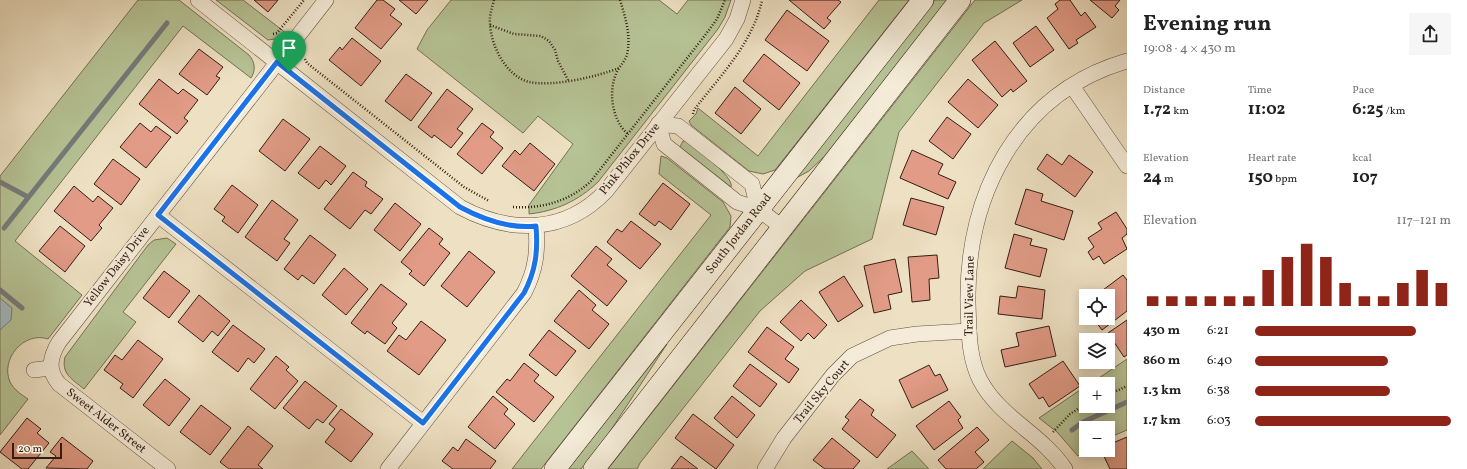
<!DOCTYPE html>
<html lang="en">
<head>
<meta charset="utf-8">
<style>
	:root { --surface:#fff; --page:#f6f6f6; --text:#222; --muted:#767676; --accent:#8f2418 }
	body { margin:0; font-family:Vollkorn,serif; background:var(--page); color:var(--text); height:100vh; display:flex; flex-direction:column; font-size:15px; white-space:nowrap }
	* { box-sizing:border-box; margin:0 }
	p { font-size:13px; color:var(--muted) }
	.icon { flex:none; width:22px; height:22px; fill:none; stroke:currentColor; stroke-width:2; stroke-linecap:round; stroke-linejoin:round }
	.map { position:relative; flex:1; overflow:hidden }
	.details { display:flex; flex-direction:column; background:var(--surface); width:340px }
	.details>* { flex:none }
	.buttons { position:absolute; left:1079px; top:289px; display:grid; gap:8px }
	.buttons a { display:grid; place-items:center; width:36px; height:36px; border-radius:0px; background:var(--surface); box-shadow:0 2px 10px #0003; font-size:20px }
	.scale { position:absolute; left:12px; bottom:10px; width:50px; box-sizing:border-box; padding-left:4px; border:2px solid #351d14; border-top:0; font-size:11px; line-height:14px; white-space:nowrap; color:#351d14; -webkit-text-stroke:3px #f4ecd8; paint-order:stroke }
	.pin { position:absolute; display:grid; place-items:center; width:34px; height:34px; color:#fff; margin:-41px -17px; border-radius:50% 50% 50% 0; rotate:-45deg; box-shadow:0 0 4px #0007 }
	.pin .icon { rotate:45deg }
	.round { display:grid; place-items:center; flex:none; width:42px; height:42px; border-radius:0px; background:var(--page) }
	.summary { display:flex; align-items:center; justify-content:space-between; height:68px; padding:0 16px }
	h1 { font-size:22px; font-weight:700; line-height:30px }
	.figures { display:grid; grid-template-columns:repeat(3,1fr); gap:6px; height:68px; padding:4px 16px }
	.figures div { display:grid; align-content:center }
	.figures b { font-size:17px; font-weight:700 }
	.figures small { font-size:11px; font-weight:400 }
	.figures p { font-size:11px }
	.chart { height:112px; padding:8px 16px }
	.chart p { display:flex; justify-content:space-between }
	.chart svg { width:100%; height:72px; margin-top:4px; stroke:var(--accent); stroke-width:6 }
	ul { padding:0 16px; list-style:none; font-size:13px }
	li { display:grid; grid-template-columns:64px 48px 1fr; align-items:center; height:30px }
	li i { height:10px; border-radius:5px; background:var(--accent) }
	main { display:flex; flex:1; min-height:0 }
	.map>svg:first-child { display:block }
</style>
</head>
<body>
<main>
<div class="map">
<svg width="1127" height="469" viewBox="0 0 1127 469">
	<rect width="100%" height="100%" fill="#eee1c3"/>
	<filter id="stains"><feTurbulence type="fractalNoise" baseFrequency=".005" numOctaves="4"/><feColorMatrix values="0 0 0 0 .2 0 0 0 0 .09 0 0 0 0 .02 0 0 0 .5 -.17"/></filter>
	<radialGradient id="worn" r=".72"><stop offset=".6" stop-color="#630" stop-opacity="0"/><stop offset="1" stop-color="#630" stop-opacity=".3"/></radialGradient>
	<g fill="#b6c395" stroke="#767054">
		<path d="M138 0H179L249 55C255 62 256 70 251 78L183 26 15 241 82 295 48 339C24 331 0 359 10 382 14 390 22 395 28 399L0 435V176Z"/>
		<polygon points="216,0 243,0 286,33 281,38 268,40"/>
		<path d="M451 0H659L677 14 688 0H731L725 17 718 29 598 182C578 201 556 211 529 214V205L573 144 538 116 523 133 417 49 427 30Z"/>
		<polygon points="879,0 909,0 775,170 763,174 749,171 691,125 689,121 696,114 698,108 758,156"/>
		<polygon points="935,0 949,0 828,153 809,171 798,177 799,173"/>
		<polygon points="975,0 1022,0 984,23 899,132 872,239 805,271 760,311 640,463 637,469 608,469"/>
		<path d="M683 141H686C694 147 735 177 731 187L680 147Z"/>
		<polygon points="661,156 667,158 723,202 731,216 730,227 541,469 512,469 711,215 659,174"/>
		<path d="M167 238 176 244 123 312 136 322 84 389C72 379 61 374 65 357L148 245 154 240Z"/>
		<polygon points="667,344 607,436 581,469 568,469"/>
		<polygon points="1127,359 1127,430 1108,438 1108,428 1086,428 1086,450 1078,456 1057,432 1039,418 1086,386 1086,406 1108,406 1108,384 1090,384"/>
		<polygon points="1012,441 1033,458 1042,469 983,469"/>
		<polygon points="912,451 929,469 887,469"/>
	</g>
	<polygon fill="#a0babf" stroke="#757b7b" points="0,298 12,308 11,320 0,330"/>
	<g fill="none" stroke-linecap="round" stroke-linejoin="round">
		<g stroke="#757b7b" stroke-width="5">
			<polyline points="0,182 28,197"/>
			<polyline points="4,228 167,23"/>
			<polyline points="0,290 22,308"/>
			<polyline points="1072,430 1083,422 1127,402"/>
		</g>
	</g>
	<g fill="#e19b86" stroke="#351d14">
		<polygon points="254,0 278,0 268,12"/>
		<polygon points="377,0 383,0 395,9 390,15 402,24 381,49 355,28"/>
		<polygon points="399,0 428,0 416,14"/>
		<polygon points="789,0 838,0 841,2 827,18 831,21 824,29"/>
		<polygon points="1060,0 1070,0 1081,16 1085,12 1096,27 1076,40 1078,43 1069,49 1047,18 1058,9 1055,4"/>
		<polygon points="1090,0 1120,0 1115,6 1119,10 1112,18"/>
		<polygon points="787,10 829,41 807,71 765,40"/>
		<polygon points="1036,26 1054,50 1030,67 1013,43"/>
		<polygon points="352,38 381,61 361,86 329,60 340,47 342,50"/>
		<polygon points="995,41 1027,81 1013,92 1011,89 1002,97 972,60"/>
		<polygon points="199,49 223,67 216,76 220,78 207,95 179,74"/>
		<polygon points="764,54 800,83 779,110 743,81"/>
		<polygon points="406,74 432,93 411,121 385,101"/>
		<polygon points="159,79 178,94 183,89 198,100 184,118 188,121 177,134 139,104"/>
		<polygon points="968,79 998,105 978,128 948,102"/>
		<polygon points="735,87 761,109 741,134 715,113"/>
		<polygon points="447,89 473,109 457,129 463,133 451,148 434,135 432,138 418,127"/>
		<polygon points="947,117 971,134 953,159 929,141"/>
		<polygon points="283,119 310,139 285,171 259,151"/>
		<polygon points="140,123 151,132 156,126 171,137 146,168 120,147"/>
		<polygon points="482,123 494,132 490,137 503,148 482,174 457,154"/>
		<polygon points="530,143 555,164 534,191 502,166 515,150 520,155"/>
		<polygon points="320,146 346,166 331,185 326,180 319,189 298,173"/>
		<polygon points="912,150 943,164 938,174 956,182 948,199 900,178"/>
		<polygon points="1047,154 1062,165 1069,155 1093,172 1075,197 1037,169"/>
		<polygon points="113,159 140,179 121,205 94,184"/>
		<polygon points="353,172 367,182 365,186 383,199 371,214 365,210 350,229 324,209"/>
		<polygon points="663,183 690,204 671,230 659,221 655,226 639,214"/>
		<polygon points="232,185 258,205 238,233 222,221 225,217 214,209"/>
		<polygon points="74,186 93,202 98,196 113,208 99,225 102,228 91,241 54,211"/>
		<polygon points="1026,189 1043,194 1041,201 1073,211 1064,240 1015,224"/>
		<polygon points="911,198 944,207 936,235 903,225"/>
		<polygon points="272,200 298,220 284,239 290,243 277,261 245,237"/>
		<polygon points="395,203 421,224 400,251 374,230"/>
		<polygon points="1116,212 1127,229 1127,234 1122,238 1127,249 1104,264 1099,256 1093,260 1088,252 1094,247 1088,238 1102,229 1098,223"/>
		<polygon points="631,221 661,244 640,269 607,242 617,229 622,232"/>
		<polygon points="60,226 85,246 65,272 39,251"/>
		<polygon points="429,228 443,239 439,244 450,253 424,286 409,274 412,271 401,262"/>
		<polygon points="1014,234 1032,239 1030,245 1047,249 1040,277 1005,268"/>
		<polygon points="310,235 336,255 314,284 302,275 298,280 284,269"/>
		<polygon points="596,246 612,259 607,265 627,281 607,306 571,276"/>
		<polygon points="469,251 495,272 467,307 441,286"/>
		<polygon points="937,255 939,278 929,279 930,300 912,302 908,257"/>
		<polygon points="895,259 902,292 888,295 891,309 874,313 864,266"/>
		<polygon points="344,268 368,289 346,315 322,295"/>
		<polygon points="164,271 190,291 169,318 143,298"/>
		<polygon points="1123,275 1127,280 1127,311 1102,330 1093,318 1108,318 1108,296 1095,296"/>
		<polygon points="844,276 863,306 838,322 819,292"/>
		<polygon points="381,284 407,304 392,323 397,328 385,344 367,331 365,334 351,323"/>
		<polygon points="1018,286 1045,290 1042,319 998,314 1000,296 1016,298"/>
		<polygon points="579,290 596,305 592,310 609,324 589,349 554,321"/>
		<polygon points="199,295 230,321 218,336 212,331 203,342 178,322"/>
		<polygon points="801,300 827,325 814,339 808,333 801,341 780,322"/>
		<polygon points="1127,320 1127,355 1124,357 1108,333"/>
		<polygon points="421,321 446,340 419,375 387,351 399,335 406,340"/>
		<polygon points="233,325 265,349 254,363 248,358 238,372 212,352"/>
		<polygon points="1049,326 1056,356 1005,367 1001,350 1019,346 1016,333"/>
		<polygon points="767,327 794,347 785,359 799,369 789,383 748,352"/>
		<polygon points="549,330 576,351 556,376 529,355"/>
		<polygon points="138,340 163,359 133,398 120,388 123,384 104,370 115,355 122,360"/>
		<polygon points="276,356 289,367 286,370 298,381 275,409 250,389"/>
		<polygon points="1063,361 1080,386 1049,407 1043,397 1039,399 1029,384"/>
		<polygon points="524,363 539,375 534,381 554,397 534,422 496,392 507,379 510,381"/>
		<polygon points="750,364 777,384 760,407 733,386"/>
		<polygon points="929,365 935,376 940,374 948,390 912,408 899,380"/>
		<polygon points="165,379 190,399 169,426 143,405"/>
		<polygon points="305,381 337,406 323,423 317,419 309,429 283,408"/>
		<polygon points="493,396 508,409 504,414 515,424 495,449 468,427"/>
		<polygon points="732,396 755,415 737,438 714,418"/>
		<polygon points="860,399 874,410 871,415 896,435 877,458 842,429 849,420 845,417"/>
		<polygon points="949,401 961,417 958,420 963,428 934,450 916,426"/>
		<polygon points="201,405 231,428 210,455 180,432"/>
		<polygon points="341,409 373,434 351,462 325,442 335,429 329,424"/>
		<polygon points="693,414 734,445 716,469 675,438"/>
		<polygon points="27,418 41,429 37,433 49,443 28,469 22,469 0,452"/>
		<polygon points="248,426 273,446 258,465 263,469 229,469 220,462"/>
		<polygon points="977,427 989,440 975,452 984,462 976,469 946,469 938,460"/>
		<polygon points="62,437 93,461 87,469 46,468 56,456 50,452"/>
		<polygon points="1127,437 1127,469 1110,469 1101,450 1108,450 1108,445"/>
		<polygon points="832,438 860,461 853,469 825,469 813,460"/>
		<polygon points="466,439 496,461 490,469 453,469 442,461 453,447 458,451"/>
		<polygon points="681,456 698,469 671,469"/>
	</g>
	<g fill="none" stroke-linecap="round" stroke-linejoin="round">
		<defs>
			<g id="minor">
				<path d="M198 0 460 207C510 234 565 234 606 191L726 39 737 19 743 0"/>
				<polyline points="1072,86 1127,166"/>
				<polyline points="758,209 752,184 678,126 658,124 664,144 737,202 758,209 782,227"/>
				<polyline points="158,215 423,423"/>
				<polyline points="34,370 50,368"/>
				<path d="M168 469 59 384C47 370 50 357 59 342L326 0"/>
				<path d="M388 469 524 293C536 270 538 251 536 226"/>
				<polyline points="765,469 784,438 833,375 852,356 890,338 917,334 969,331"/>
				<path d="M1065 469C1042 434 1000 418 980 380 968 356 969 329 968 303 966 195 1017 93 1127 61"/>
			</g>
			<g id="secondary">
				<polyline points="555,469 923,0"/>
				<polyline points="594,469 960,0"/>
			</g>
		</defs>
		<use href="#minor" stroke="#634e40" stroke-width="16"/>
		<use href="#secondary" stroke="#351d14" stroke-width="22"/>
		<g stroke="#351d14" stroke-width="2.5" stroke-dasharray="1 2" stroke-linecap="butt">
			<path d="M494 0C492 8 489 16 490 24 491 46 506 76 529 82 553 87 596 77 619 68"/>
			<path d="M620 0C625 16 630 32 628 49 627 58 624 61 619 68 607 87 611 120 628 134"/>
			<polyline points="490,25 514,34 541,36 549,41 555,50 558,61 568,80"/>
			<polyline points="273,34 277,33 304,0"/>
			<polyline points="305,59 307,63 464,187 489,201"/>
			<path d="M693 114 694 110C720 76 753 43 762 0"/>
			<path d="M513 207C542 209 570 201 591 181L706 34 717 19 725 0"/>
			<polyline points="1108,395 1127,386"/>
			<polyline points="1053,432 1070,414 1086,404"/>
		</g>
		<use href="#minor" stroke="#f4ecd8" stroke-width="15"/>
		<use href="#secondary" stroke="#f4ecd8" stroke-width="21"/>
	</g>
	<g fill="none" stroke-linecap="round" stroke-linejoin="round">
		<defs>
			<path id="route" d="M277 62 460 207C484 220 509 229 536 226 538 251 536 270 524 293L423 423 158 215Z"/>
		</defs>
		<use href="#route" stroke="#fff" stroke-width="8"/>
		<use href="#route" stroke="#1a73e8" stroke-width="5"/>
	</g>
	<g text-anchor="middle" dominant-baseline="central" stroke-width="4" stroke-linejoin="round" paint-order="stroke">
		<g font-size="12" fill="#351d14" stroke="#f4ecd8">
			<text transform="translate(630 159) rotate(-51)">Pink Phlox Drive</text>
			<text transform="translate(739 234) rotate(-52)">South Jordan Road</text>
			<text transform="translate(117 267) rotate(-52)">Yellow Daisy Drive</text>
			<text transform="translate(970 296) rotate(-89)">Trail View Lane</text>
			<text transform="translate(822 392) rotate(-50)">Trail Sky Court</text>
			<text transform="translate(106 421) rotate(38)">Sweet Alder Street</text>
		</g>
	</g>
	<rect width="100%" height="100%" filter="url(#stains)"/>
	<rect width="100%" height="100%" fill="url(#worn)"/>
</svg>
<div class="buttons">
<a><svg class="icon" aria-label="locate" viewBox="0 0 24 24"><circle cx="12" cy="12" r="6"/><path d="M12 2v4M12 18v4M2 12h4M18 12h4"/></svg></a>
<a><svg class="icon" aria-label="layers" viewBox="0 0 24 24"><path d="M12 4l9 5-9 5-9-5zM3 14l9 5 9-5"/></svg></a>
<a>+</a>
<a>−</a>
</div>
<div class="scale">20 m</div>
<div class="pin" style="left:289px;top:72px;background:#1e9e55"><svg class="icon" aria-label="arrive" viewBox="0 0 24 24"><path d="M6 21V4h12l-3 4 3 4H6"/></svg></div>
</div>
<section class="details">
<div class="summary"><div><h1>Evening run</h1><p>19:08 · 4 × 430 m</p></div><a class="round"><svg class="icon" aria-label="share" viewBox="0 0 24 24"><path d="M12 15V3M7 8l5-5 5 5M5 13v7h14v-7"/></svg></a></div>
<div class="figures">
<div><p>Distance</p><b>1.72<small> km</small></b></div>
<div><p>Time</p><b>11:02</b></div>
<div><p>Pace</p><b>6:25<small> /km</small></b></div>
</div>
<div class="figures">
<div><p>Elevation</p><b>24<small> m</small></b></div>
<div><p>Heart rate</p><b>150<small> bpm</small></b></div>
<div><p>kcal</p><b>107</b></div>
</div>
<div class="chart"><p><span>Elevation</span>117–121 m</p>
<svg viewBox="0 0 160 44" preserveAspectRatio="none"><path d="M5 44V38M15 44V38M25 44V38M35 44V38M45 44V38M55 44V38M65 44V22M75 44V14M85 44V6M95 44V14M105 44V30M115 44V38M125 44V38M135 44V30M145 44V22M155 44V30"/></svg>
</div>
<ul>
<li><b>430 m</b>6:21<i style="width:82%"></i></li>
<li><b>860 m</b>6:40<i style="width:68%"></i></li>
<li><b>1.3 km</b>6:38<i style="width:69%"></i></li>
<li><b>1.7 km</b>6:03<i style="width:100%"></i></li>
</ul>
</section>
</main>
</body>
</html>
